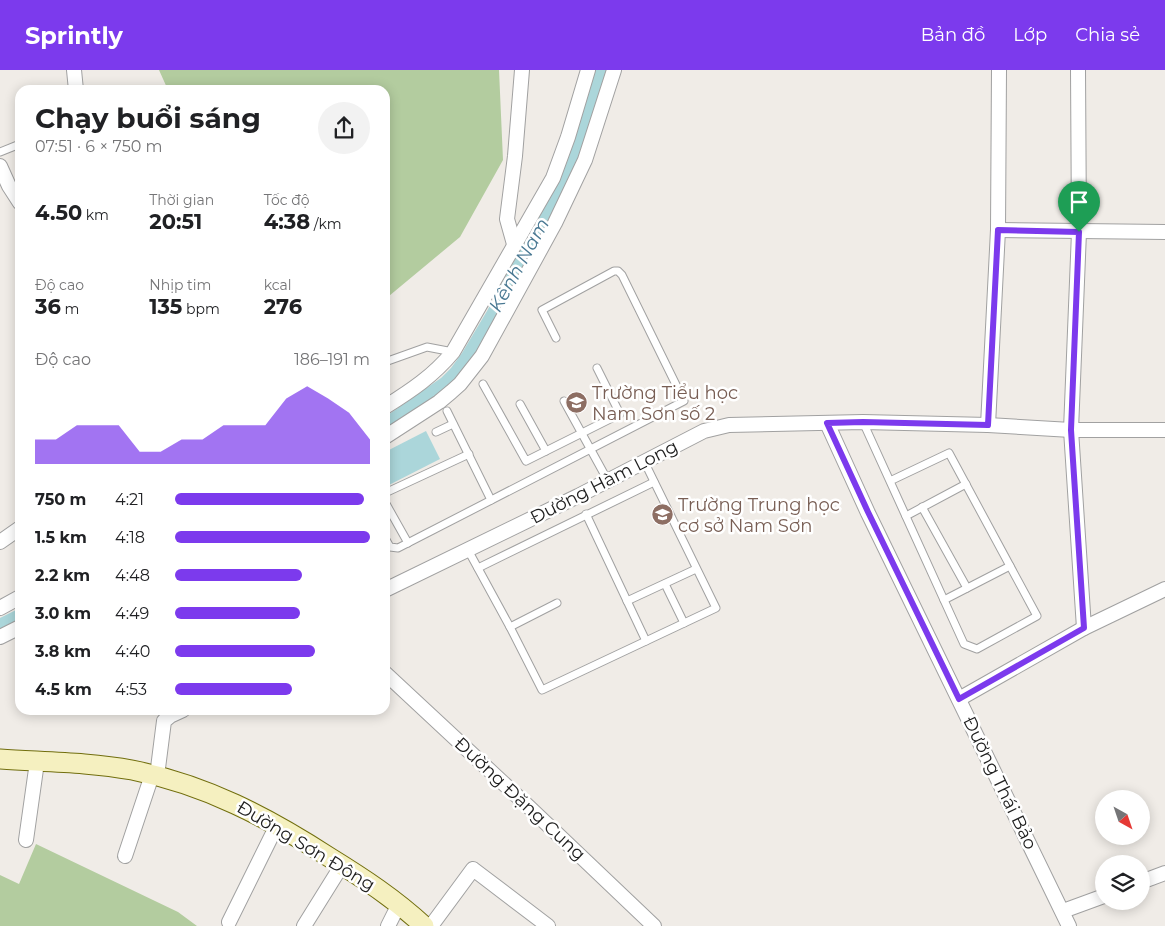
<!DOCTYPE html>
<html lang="vi">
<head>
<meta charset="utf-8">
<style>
	:root { --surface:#fff; --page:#f2f2f2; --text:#202124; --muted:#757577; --accent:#7c3aed }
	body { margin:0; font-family:Montserrat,sans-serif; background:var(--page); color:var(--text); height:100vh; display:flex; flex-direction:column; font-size:19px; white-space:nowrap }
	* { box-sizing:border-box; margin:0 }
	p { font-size:16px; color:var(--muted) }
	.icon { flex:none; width:28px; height:28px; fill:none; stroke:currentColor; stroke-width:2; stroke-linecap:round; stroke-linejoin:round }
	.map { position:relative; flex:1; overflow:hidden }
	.side { position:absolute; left:15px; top:15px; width:375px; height:630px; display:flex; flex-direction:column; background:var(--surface); border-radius:15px; box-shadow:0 2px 12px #0003 }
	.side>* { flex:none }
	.needle { width:32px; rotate:140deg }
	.tools { position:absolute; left:1095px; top:720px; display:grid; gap:10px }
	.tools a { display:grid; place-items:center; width:55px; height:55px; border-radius:50%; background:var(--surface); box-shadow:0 2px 12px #0003; font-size:25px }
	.pin { position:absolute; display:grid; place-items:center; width:42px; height:42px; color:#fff; margin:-51px -21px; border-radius:50% 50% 50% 0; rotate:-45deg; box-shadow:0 0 5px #0007 }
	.pin .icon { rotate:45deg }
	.round { display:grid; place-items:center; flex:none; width:52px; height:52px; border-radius:26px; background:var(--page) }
	.overview { display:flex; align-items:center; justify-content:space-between; height:85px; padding:0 20px }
	h1 { font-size:28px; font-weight:700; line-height:38px }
	.stats { display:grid; grid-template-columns:repeat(3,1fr); gap:8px; height:85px; padding:5px 20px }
	.stats div { display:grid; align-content:center }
	.stats b { font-size:21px; font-weight:700 }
	.stats small { font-size:14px; font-weight:400 }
	.stats p { font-size:14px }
	.chart { height:140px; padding:10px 20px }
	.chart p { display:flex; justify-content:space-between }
	.chart svg { width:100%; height:90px; margin-top:5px; fill:var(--accent); opacity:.7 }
	ul { padding:0 20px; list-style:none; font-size:16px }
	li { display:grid; grid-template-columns:80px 60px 1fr; align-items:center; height:38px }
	li i { height:12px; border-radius:6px; background:var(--accent) }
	header { display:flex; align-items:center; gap:30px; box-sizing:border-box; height:70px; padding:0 25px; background:var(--accent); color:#fff }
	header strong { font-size:24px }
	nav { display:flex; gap:28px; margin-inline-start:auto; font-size:18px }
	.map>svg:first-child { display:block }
</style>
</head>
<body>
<header>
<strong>Sprintly</strong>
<nav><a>Bản đồ</a><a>Lớp</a><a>Chia sẻ</a></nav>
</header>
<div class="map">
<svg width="1165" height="856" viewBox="0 0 1165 856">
	<rect width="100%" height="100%" fill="#f0ece7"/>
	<g fill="#b3cc9f">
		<polygon points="159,0 499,0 503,90 460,167 389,226 385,225 385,20 168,20"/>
		<polygon points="36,774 178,842 197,856 0,856 0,805 19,814"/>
	</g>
	<g fill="#abd6da">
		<polygon points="595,0 608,0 574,104 477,284 460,306 439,326 385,361 385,347 441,308 451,298 462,283 487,241 563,101"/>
		<polygon points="426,361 440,389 385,417 385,382"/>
		<polygon points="20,538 20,550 0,559 0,548"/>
	</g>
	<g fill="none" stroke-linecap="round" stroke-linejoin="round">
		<defs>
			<g id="service">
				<polyline points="0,82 20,74"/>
				<polyline points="385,292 427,277 453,282"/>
				<polyline points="483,314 526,391 620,344 597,298"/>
				<polyline points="564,331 608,411"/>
				<polyline points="520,334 546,381"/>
				<polyline points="447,341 491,430"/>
				<path d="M863 352C896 426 930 500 964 574L977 579 1037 546 949 383 890 411"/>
				<polyline points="436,362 453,354"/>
				<polyline points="385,423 469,384"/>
				<polyline points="385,432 408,473"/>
				<polyline points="922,437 967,518"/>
				<polyline points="586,444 646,571"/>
				<polyline points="906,446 966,414"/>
				<polyline points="385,468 390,477 398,478 684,331 622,205 618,201 614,201 542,240 556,268"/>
				<polyline points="468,480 510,557 557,533"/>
				<polyline points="478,498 654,412"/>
				<polyline points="665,514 684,553"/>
				<polyline points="944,530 1010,496"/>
				<polyline points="627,531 696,499"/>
				<polyline points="510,557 542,620 716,538 645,393"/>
			</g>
			<g id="minor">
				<polyline points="74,0 76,20"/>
				<polyline points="1078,0 1079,162 1071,360 1084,558"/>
				<polyline points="0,96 9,116 20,133"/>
				<polyline points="998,160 1165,162"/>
				<polyline points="514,174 507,149 515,86 522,0"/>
				<path d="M385 337C412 320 433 306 453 282L553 108 568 67 588 0"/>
				<polyline points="827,353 868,443 1069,856"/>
				<polyline points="988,355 998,160 999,0"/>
				<polyline points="385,367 439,332 451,322 460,314 482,286 555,153 585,90 614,0"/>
				<polyline points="0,472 20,458"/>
				<polyline points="385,520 578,426 704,361 729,355 863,352 988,355 1071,360 1165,360"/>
				<polyline points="0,538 20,527"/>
				<polyline points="0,567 20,557"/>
				<polyline points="385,603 530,738 654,856"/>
				<polyline points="959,629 1084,558 1165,519"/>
				<polyline points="157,706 164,651 170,646 183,640"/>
				<polyline points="26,770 37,692"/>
				<polyline points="125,786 152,705"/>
				<polyline points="1141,812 1165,803"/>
				<polyline points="1063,841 1104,826"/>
				<polyline points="229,852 277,755"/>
				<polyline points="304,856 342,795"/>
				<polyline points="388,856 399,834"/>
				<polyline points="431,856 473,799 548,856"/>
			</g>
			<path id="secondary" d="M0 689C44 692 89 692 132 700 206 715 267 747 329 787 363 808 395 829 424 856"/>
		</defs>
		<use href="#service" stroke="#a1a1a1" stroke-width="9"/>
		<use href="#minor" stroke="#a1a1a1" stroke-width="16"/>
		<use href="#secondary" stroke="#716e0d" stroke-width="21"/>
		<use href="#service" stroke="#fff" stroke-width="7"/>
		<use href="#minor" stroke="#fff" stroke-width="14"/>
		<use href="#secondary" stroke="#f5f0c0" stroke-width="19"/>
	</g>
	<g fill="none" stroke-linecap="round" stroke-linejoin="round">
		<defs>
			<polygon id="route" points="998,160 1079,162 1071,360 1084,558 959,629 868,442 827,353 863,352 988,355"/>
		</defs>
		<use href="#route" stroke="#fff" stroke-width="10"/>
		<use href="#route" stroke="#7c3aed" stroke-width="6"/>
	</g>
	<defs>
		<symbol id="school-disc" viewBox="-11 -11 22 22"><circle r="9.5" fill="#8d6e63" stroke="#fff"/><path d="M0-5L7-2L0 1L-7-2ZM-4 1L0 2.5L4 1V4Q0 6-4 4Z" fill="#fff"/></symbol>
	</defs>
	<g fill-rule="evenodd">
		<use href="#school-disc" x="564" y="320" width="25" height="25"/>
		<use href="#school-disc" x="650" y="432" width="25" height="25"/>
	</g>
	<g text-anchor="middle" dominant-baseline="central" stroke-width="5" stroke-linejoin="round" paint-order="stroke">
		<g font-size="18" fill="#785e54" stroke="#fff" text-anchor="start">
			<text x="592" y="323">Trường Tiểu học<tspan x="592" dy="21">Nam Sơn số 2</tspan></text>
			<text x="678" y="435">Trường Trung học<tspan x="678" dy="21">cơ sở Nam Sơn</tspan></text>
		</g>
		<g font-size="18" fill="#202020" stroke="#fff">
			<text transform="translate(604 412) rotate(-27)">Đường Hàm Long</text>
			<text transform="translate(1000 713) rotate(64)">Đường Thái Bảo</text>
			<text transform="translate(520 729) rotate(43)">Đường Đặng Cung</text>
			<text transform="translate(306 776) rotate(31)">Đường Sơn Đông</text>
		</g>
		<g font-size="19" font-style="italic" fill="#497892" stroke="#fff">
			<text transform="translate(519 195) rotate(-61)">Kênh Nam</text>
		</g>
	</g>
</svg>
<div class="tools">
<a><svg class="needle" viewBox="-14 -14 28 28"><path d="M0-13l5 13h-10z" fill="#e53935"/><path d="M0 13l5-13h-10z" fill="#757577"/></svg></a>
<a><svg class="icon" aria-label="layers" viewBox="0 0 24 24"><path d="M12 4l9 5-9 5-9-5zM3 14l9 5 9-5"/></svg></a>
</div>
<div class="pin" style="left:1079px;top:162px;background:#1e9e55"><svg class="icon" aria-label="arrive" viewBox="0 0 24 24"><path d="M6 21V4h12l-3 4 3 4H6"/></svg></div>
<section class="side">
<div class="overview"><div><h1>Chạy buổi sáng</h1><p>07:51 · 6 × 750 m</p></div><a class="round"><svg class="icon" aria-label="share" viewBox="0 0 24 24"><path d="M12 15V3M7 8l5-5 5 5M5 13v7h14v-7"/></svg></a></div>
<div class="stats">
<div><b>4.50<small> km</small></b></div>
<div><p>Thời gian</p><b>20:51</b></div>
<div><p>Tốc độ</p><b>4:38<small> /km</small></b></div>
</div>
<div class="stats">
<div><p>Độ cao</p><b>36<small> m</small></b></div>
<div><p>Nhịp tim</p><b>135<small> bpm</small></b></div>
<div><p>kcal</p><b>276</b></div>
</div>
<div class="chart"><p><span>Độ cao</span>186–191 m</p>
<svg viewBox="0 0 160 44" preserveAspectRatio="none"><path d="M0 44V32L10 32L20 25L30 25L40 25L50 38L60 38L70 32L80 32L90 25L100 25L110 25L120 12L130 6L140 12L150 19L160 32V44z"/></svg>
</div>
<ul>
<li><b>750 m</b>4:21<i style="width:97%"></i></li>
<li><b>1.5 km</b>4:18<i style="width:100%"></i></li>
<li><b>2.2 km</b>4:48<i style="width:65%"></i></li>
<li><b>3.0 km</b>4:49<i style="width:64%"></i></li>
<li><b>3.8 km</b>4:40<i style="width:72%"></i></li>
<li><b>4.5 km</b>4:53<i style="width:60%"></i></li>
</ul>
</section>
</div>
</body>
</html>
